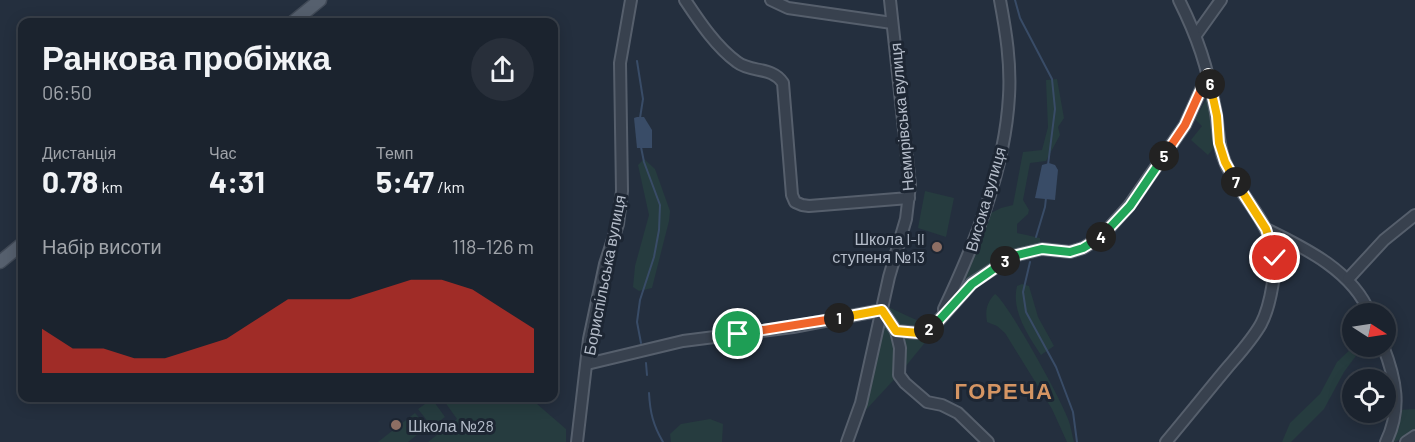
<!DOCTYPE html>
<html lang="uk">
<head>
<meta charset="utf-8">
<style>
	:root { --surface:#1b232e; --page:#282f3a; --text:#f1f3f6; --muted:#a0a4aa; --line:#39404a; --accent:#d93025 }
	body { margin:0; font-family:Barlow,sans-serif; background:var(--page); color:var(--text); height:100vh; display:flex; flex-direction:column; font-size:22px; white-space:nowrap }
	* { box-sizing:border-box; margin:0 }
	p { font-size:20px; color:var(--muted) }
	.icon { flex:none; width:33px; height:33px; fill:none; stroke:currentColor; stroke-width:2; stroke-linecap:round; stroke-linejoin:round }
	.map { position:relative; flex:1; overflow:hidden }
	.drawer { position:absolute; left:18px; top:18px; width:540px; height:384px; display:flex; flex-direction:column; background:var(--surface); border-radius:12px; box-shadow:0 3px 15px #0003,0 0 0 2px var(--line) }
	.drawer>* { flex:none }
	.needle { width:39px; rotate:102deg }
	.buttons { position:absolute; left:1342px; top:303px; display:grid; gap:12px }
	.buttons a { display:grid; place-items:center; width:54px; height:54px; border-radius:50%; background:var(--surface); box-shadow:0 3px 15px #0003,0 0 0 2px var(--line); font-size:30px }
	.pin { position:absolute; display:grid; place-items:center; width:51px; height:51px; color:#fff; margin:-26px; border:3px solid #fff; border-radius:50%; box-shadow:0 2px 6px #0007 }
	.km { position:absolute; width:30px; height:30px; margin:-15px; border-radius:50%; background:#222; color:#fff; font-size:16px; line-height:30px; text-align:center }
	.round { display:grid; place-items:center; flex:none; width:63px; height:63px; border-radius:32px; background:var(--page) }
	.summary { display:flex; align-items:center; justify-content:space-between; height:102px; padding:0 24px }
	h1 { font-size:33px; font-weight:700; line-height:45px }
	.stats { display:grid; grid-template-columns:repeat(3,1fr); gap:9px; height:102px; padding:6px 24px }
	.stats div { display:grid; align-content:center }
	.stats b { font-size:30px; font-weight:700 }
	.stats small { font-size:16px; font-weight:400 }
	.stats p { font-size:16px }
	.chart { height:168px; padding:12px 24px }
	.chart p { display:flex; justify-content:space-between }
	.chart svg { width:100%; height:108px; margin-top:6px; fill:var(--accent); opacity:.7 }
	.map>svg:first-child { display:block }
</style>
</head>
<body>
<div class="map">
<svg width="1415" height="442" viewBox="0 0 1415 442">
	<rect width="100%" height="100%" fill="#242f3e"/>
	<g fill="#263c3f">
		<path d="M1057 79 1064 118 1058 127 1060 135 1046 161 1030 163 1023 200 1029 210 1028 214 1017 224V233L1040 238C1041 246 1039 252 1034 259H1027L1024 249 970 282 966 280 964 274 983 217 1001 208 1013 205 1023 152 1042 150 1048 127 1046 80Z"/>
		<polygon points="1207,98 1209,98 1215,146 1208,155 1191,140 1202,126 1195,119"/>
		<polygon points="644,159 655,169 670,211 669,221 652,288 639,291 633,287 635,266 649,215 638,165"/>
		<polygon points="925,191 954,198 946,237 918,228"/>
		<path d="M1022 284 1029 286 1038 317 1054 346 1041 355C1028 335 1011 311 1017 286Z"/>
		<path d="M995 294C1007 301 1062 401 1068 419 1071 426 1072 435 1074 442H1067L1052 409 1005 333 997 326 987 322C985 310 987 302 995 294Z"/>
		<polygon points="888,307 936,329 901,372 863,413"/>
		<polygon points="1353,347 1358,353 1344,372 1324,409 1291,442 1282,442 1290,423 1320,394 1337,362"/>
		<polygon points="442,398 532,398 537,404 566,429 566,442 428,442 457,419"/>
		<polygon points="432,399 445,417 432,427 418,409"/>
		<polygon points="1415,409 1415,431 1395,442 1393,440 1400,410"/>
		<polygon points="415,413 427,427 408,442 378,442"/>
		<polygon points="710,419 723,424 722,442 671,442 670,434 681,424"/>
	</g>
	<g fill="#394c67">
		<polygon points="637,117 644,117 652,130 652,148 637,148 634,118"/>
		<polygon points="1049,163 1055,165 1058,170 1055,200 1035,198 1042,165"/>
	</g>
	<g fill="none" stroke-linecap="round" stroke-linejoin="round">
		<g stroke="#394c67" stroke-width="2">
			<polyline points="1015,0 1020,18 1052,79 1055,109 1048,165"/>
			<polyline points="637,61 643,99 640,118"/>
			<polyline points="1036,237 1045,207 1046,198"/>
			<polyline points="1030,262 1023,292 1026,312 1056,367 1073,412 1077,442"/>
			<polyline points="641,343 637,322 640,300 654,257 659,230 660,205 644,162 641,147"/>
			<polyline points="646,363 647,375"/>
			<path d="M649 393C650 412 653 425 663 442"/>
		</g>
		<defs>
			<g id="minor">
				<path d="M685 0C699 21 716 47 737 62 751 73 772 66 783 83L792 195 795 202 802 205 809 206 909 198"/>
				<polyline points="771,0 788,8 892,23"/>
				<polyline points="1196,35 1221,0"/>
				<path d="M1266 229C1305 248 1353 271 1370 314"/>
				<polyline points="1348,279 1384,240 1415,215"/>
				<path d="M944 309C975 243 1005 170 1009 96 1011 63 1006 32 1000 0"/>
				<polyline points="896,331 900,348 899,375 905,383 927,402 942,405 958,413 988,442"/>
				<path d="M1383 346C1396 379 1402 409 1386 442"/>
				<polyline points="587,364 683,341 793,327 882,310 896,331 919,333 932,328 972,283 1013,256 1042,249 1070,252 1083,248 1101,237 1129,206 1185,125 1208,74"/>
				<polyline points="577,442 589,339 605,264 618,224 622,191 620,63 631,0"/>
				<polyline points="847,442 861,403 889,277 906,219 910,185 890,0"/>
				<path d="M1166 442C1187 417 1207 392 1227 368 1239 354 1252 340 1261 324 1270 307 1279 264 1272 244 1262 214 1237 191 1225 162 1217 144 1219 126 1215 108 1207 66 1198 38 1179 0"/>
				<polyline points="1406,442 1415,436"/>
			</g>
			<g id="major">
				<polyline points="293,22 320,0"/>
				<polyline points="0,262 22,244"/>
			</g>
		</defs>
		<use href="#minor" stroke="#565f6c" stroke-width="14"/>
		<use href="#major" stroke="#414a57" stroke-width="15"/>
		<use href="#minor" stroke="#38414e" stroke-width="10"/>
		<use href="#major" stroke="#56606e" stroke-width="12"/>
	</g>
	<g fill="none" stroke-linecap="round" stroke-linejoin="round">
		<defs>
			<polyline id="split-1" points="738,334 839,318"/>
			<polyline id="split-2" points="839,318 882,310 896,331 919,333 929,329"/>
			<polyline id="split-3" points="929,329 932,328 972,284 1005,261"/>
			<polyline id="split-4" points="1005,261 1013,256 1042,249 1070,252 1083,248 1101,237"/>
			<polyline id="split-5" points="1101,237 1130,206 1164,156"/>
			<polyline id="split-6" points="1164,156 1185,125 1208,74 1210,84"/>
			<polyline id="split-7" points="1210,84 1217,116 1219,143 1225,162 1236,182"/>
			<polyline id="split-8" points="1236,182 1266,229 1275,258"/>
		</defs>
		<use href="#split-1" stroke="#fff" stroke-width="12"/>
		<use href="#split-2" stroke="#fff" stroke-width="12"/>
		<use href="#split-3" stroke="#fff" stroke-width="12"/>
		<use href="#split-4" stroke="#fff" stroke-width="12"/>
		<use href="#split-5" stroke="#fff" stroke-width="12"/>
		<use href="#split-6" stroke="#fff" stroke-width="12"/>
		<use href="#split-7" stroke="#fff" stroke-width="12"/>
		<use href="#split-8" stroke="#fff" stroke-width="12"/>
		<use href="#split-1" stroke="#f0652b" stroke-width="8"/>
		<use href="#split-2" stroke="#f5b400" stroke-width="8"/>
		<use href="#split-3" stroke="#22a559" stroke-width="8"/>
		<use href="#split-4" stroke="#22a559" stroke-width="8"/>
		<use href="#split-5" stroke="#22a559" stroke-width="8"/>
		<use href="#split-6" stroke="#f0652b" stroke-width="8"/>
		<use href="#split-7" stroke="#f5b400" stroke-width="8"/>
		<use href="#split-8" stroke="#f5b400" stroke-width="8"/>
	</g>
	<g fill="#8d6e63" stroke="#1d2633" stroke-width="2">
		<circle cx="937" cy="247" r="6"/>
		<circle cx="396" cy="425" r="6"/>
	</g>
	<g text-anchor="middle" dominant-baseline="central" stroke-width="6" stroke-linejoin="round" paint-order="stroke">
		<g font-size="16" fill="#b4bcc9" stroke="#1d2633">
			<text transform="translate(901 117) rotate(-95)">Немирівська вулиця</text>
			<text transform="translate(985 199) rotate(-74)">Висока вулиця</text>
			<text transform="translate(604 275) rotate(-79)">Бориспільська вулиця</text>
		</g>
		<g font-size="16" fill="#b4bcc9" stroke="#1d2633" text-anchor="end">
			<text x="925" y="238">Школа I-II<tspan x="925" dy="18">ступеня №13</tspan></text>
			<text x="408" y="425" text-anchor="start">Школа №28</text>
		</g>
		<g font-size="22" font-weight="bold" letter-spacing="1.5" fill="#d59563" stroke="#1d2633">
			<text x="1004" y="390">ГОРЕЧА</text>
		</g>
	</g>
</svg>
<div class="buttons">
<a><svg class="needle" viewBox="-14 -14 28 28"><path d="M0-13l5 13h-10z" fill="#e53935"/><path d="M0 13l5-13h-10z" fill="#a0a4aa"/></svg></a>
<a><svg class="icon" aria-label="locate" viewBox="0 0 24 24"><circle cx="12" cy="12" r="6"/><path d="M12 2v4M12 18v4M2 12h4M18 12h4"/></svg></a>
</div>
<div class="pin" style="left:738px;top:334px;background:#1e9e55"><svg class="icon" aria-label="arrive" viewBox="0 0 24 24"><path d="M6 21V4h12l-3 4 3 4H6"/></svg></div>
<div class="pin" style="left:1275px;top:258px;background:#d93025"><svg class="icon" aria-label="check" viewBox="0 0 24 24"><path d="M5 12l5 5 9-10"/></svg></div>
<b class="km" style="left:839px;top:318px">1</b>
<b class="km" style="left:929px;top:329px">2</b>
<b class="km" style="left:1005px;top:261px">3</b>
<b class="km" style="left:1101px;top:237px">4</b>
<b class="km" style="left:1164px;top:156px">5</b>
<b class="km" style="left:1210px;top:84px">6</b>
<b class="km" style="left:1236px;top:182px">7</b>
<section class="drawer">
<div class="summary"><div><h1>Ранкова пробіжка</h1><p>06:50</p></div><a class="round"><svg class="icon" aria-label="share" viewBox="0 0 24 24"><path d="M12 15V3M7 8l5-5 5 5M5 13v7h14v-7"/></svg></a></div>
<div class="stats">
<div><p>Дистанція</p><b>0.78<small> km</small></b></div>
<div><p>Час</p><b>4:31</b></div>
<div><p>Темп</p><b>5:47<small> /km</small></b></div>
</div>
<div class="chart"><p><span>Набір висоти</span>118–126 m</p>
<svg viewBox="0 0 160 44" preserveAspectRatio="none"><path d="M0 44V26L10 34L20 34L30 38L40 38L50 34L60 30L70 22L80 14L90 14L100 14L110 10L120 6L130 6L140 10L150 18L160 26V44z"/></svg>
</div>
</section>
</div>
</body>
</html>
